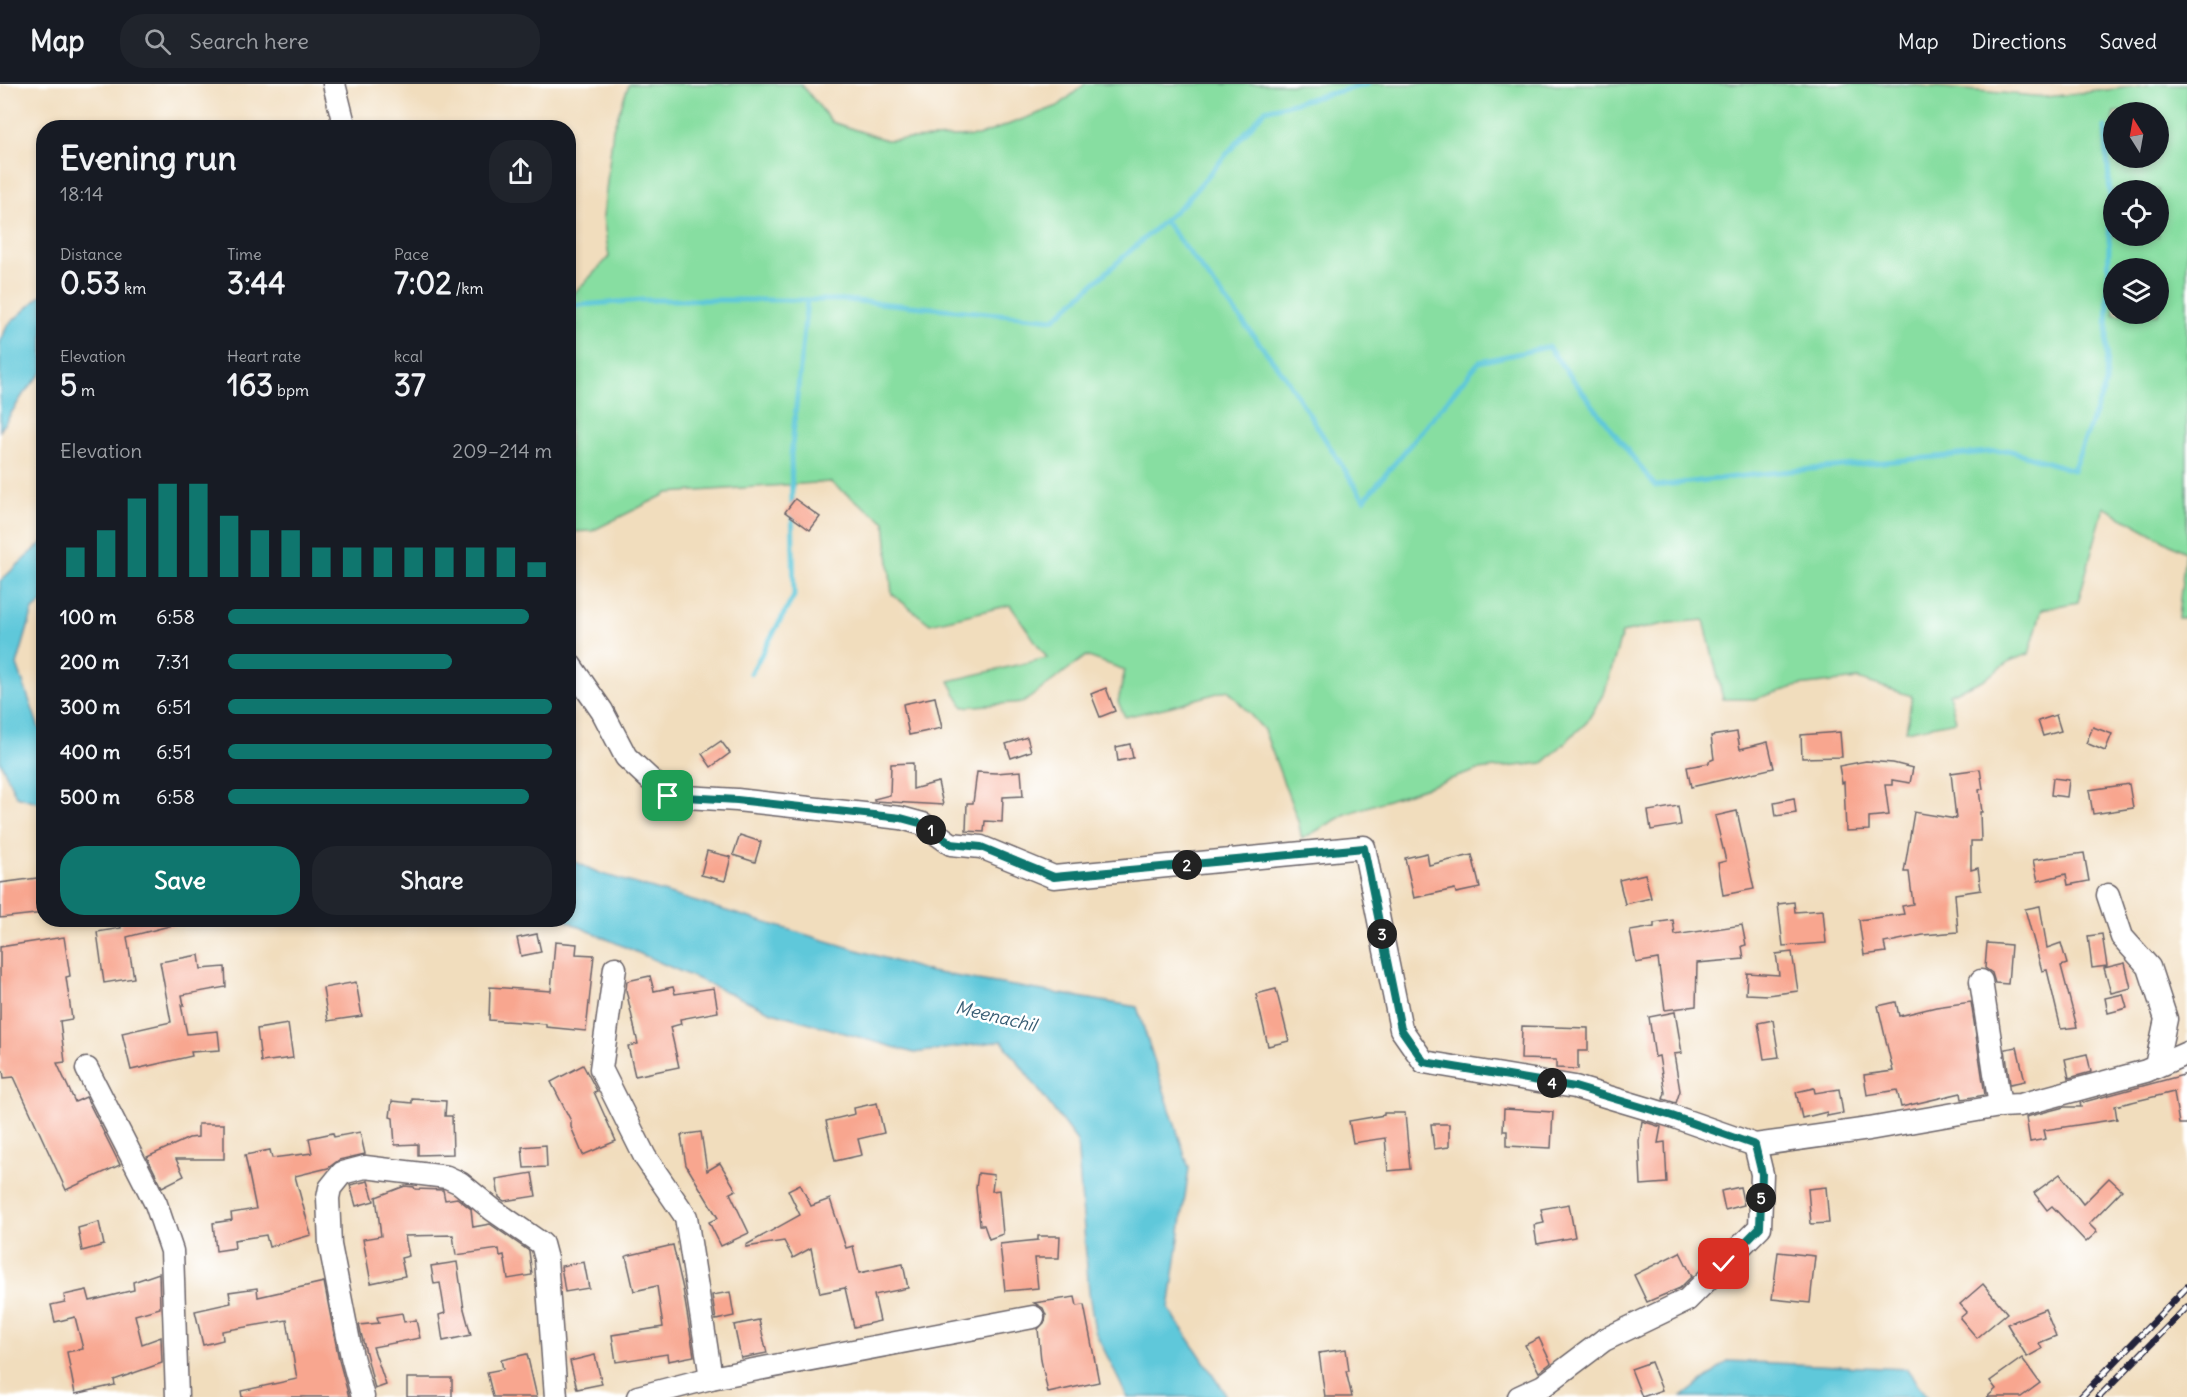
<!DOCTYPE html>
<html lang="en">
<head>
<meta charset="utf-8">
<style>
	:root { --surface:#171b24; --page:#20242c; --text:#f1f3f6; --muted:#9ea1a6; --line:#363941; --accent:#0f766e }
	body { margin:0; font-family:Delius,sans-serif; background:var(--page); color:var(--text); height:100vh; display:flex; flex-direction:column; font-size:22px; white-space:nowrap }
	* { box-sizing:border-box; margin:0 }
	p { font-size:20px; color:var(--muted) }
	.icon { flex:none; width:33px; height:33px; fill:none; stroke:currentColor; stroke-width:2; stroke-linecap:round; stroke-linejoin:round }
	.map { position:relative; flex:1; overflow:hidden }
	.sheet { position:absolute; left:36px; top:36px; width:540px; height:807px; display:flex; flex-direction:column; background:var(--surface); border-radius:24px; box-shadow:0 3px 9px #0003 }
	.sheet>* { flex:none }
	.needle { width:39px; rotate:349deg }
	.buttons { position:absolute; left:2103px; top:18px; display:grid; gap:12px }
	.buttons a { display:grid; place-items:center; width:66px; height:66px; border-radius:50%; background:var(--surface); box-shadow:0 3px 9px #0003; font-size:30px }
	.pin { position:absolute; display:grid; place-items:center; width:51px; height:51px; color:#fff; margin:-26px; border-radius:12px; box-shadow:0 3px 9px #0006 }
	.km { position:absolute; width:30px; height:30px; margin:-15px; border-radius:50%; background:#222; color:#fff; font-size:16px; line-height:30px; text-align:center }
	.round { display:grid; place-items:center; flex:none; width:63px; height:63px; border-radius:24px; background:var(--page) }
	.headline { display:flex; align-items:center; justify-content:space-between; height:102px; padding:0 24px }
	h1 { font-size:33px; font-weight:700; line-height:45px }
	.metrics { display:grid; grid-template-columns:repeat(3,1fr); gap:9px; height:102px; padding:6px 24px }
	.metrics div { display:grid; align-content:center }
	.metrics b { font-size:30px; font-weight:700 }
	.metrics small { font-size:16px; font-weight:400 }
	.metrics p { font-size:16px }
	.chart { height:168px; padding:12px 24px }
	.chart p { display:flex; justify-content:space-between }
	.chart svg { width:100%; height:108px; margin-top:6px; stroke:var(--accent); stroke-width:6 }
	.action { display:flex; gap:12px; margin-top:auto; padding:12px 24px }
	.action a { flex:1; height:69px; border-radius:24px; background:var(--accent); color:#fff; font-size:24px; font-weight:700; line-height:69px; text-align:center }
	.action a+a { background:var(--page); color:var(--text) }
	ul { padding:0 24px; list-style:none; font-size:20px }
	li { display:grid; grid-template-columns:96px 72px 1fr; align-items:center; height:45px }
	li i { height:15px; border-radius:8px; background:var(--accent) }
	header { display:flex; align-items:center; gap:36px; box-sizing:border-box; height:84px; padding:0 30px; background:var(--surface); border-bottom:2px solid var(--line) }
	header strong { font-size:28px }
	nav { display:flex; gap:33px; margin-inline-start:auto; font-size:21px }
	.search { width:420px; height:54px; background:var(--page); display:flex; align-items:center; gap:15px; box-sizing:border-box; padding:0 21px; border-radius:24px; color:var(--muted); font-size:22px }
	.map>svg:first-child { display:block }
</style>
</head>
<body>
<header>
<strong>Map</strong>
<div class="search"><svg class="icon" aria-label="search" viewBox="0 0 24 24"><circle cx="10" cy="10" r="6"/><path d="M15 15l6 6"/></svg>Search here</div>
<nav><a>Map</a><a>Directions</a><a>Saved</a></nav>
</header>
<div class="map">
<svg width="2187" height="1313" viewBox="0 0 2187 1313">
	<rect width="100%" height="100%" fill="#fff"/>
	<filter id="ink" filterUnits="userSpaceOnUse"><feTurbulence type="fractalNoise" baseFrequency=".0167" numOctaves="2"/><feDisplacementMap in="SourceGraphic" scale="12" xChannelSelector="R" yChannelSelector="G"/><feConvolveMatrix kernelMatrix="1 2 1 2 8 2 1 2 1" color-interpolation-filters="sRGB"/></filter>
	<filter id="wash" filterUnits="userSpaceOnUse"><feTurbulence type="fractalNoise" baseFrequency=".008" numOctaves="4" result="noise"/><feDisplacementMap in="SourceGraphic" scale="24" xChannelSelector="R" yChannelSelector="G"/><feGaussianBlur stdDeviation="1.35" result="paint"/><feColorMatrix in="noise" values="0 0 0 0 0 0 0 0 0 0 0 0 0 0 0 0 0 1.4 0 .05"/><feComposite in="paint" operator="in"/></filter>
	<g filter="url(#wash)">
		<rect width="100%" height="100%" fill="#f1ddbd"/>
		<path fill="#87dea1" stroke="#54806e" stroke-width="1.5" fill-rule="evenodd" d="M629 0H801L832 38 886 56 978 52 1058 22 1085 0H1898L2046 13 2158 0H2187V534H2178L2185 468 2104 423 2078 518 2042 525 2029 570 2012 576 1983 596 1949 610 1956 637 1906 647 1912 612 1858 595 1798 602 1754 615H1723L1704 536 1669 539 1622 549 1605 607 1587 638 1543 679 1478 686 1346 730 1302 755 1298 737 1264 646 1228 606 1172 622 1125 633 1118 618 1125 586 1086 572 1024 618 963 623 949 597 1047 574 1010 521 930 540 892 510 885 438 830 398 668 409 592 447 569 448V215L609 173 603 133 613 45ZM2114 28H2158V74H2114ZM2114 106H2158V152H2114ZM2114 184H2158V230H2114Z"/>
		<g fill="#5fc8da" stroke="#40758a" stroke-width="1.5">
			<polygon points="43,210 43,288 24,309 0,347 0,259 7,242"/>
			<polygon points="43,458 43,518 33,526 17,581 39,644 43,647 43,720 16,712 0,677 0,497"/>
			<polygon points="569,775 599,789 931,888 1137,923 1189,1084 1169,1225 1222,1304 1226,1313 1127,1313 1095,1247 1089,1209 1077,1057 1002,957 914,969 772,928 564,836 568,836"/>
			<polygon points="1729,1277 1907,1285 1927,1313 1682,1313"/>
		</g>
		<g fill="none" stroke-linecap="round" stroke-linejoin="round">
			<g stroke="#5fc8da" stroke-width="5">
				<polyline points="1164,136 1284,291 1364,416 1479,278 1548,263 1655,402 1770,389 2008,366 2073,386 2106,300 2110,110 2105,43"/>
				<polyline points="568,222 643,216 845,216 1054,235 1185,118 1265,26 1368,0"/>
				<polyline points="751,589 794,512 791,371 807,216"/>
			</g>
		</g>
		<g id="blocks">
			<g fill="#f8a68f">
				<polygon points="795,415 820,433 810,446 785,428"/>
				<polygon points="1106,604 1115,627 1100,633 1091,610"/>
				<polygon points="935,613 942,644 909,651 903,620"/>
				<polygon points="2056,631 2061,647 2043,652 2038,637"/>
				<polygon points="2093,643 2112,650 2105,667 2086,659"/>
				<polygon points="1737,648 1740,665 1768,658 1774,684 1691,703 1687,683 1709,679 1709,677 1714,675 1711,652"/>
				<polygon points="1840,648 1842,673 1802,674 1801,651"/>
				<polygon points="1027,653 1031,667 1011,674 1006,660"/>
				<polygon points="721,657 730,669 711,683 702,670"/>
				<polygon points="1130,660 1133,674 1118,677 1116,663"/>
				<polygon points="1866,677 1893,679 1913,684 1910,699 1892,696 1892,701 1885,701 1889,731 1869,733 1869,746 1846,747 1844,698 1842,699 1839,682"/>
				<polygon points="913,679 913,705 938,698 943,721 874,717 874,715 890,711 891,680"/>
				<polygon points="1980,685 1983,705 1979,706 1982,728 1980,728 1981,757 1971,757 1971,786 1978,784 1981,806 1955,810 1958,848 1923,851 1884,859 1886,868 1864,871 1859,836 1904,830 1902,822 1913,820 1909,788 1904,788 1914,728 1956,735 1951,689"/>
				<polygon points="1021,687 1023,712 1003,713 1002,738 985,737 984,748 966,747 967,719 973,719 977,688 996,689"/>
				<polygon points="2053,694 2069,696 2067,713 2051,711"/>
				<polygon points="2129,700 2133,724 2093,730 2089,706"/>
				<polygon points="1794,714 1796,729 1776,732 1774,718"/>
				<polygon points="1678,722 1681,741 1651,746 1648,727"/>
				<polygon points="1737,727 1754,805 1723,811 1718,779 1726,777 1715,732"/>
				<polygon points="740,751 761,758 755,778 733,771"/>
				<polygon points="707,767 731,773 725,797 701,791"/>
				<polygon points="1427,769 1429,781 1472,771 1480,804 1456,809 1455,805 1414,814 1405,774"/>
				<polygon points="2084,769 2089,797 2068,801 2066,790 2038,797 2033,776"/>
				<polygon points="1645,790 1651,814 1625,820 1619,796"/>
				<polygon points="44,793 44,829 0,834 0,799"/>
				<polygon points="1794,818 1795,828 1823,826 1826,859 1783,862 1778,820"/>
				<polygon points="2040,822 2047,864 2061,859 2067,880 2061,882 2077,943 2061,945 2047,886 2042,887 2025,825"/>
				<polygon points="120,836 177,836 177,840 127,853 134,894 104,899 97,848 121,844"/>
				<polygon points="1673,836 1675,851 1742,841 1746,861 1742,862 1744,875 1697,879 1696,922 1665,926 1658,875 1636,879 1630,847 1654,843 1654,839"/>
				<polygon points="537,850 541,868 521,872 517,854"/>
				<polygon points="2102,850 2107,882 2092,884 2088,852"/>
				<polygon points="64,853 70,892 66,893 72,935 60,937 65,978 57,979 75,1018 86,1013 120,1081 66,1106 14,993 4,994 3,987 0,986 0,863"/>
				<polygon points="555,858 577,860 576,870 594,871 586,947 546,943 546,940 489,936 490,903 551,907"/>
				<polygon points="1987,859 2011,861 2008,900 1995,899 1992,889 1985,884"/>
				<polygon points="1792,868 1798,907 1768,911 1746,910 1747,889 1779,891 1776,870"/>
				<polygon points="199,871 201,885 225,883 226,903 182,911 184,921 181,921 187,950 218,947 220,966 191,968 192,972 131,986 122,949 171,938 160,878"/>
				<polygon points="2125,879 2131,904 2111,909 2104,884"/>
				<polygon points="650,892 654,907 673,903 675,910 714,904 718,928 680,935 681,940 670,943 679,983 635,992 628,962 638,960 626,906 627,897"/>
				<polygon points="356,898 362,932 328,937 323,904"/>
				<polygon points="1276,905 1289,957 1268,962 1256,910"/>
				<polygon points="2123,910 2127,924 2108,929 2105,914"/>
				<polygon points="1896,918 1899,932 1936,923 1971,918 1985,1011 1962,1015 1961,1009 1901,1023 1897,1006 1867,1011 1864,991 1893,987 1878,922"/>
				<polygon points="1675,928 1682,969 1674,970 1680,1007 1676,1019 1663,1015 1665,1009 1659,972 1655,973 1649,933"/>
				<polygon points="1773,936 1779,973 1764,975 1758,939"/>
				<polygon points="288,940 293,974 261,978 257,945"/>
				<polygon points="1522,942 1588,944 1588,967 1578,967 1578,985 1556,984 1556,976 1521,975"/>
				<polygon points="2017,963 2025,997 2010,1000 2005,965"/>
				<polygon points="2087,970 2091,988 2069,994 2065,975"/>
				<polygon points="583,981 597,1007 594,1008 616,1057 583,1071 571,1043 571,1037 551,998"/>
				<polygon points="2187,990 2187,1040 2179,1040 2174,1008 2115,1022 2117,1035 2044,1046 2046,1055 2030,1058 2026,1033 2064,1023 2081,1023 2080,1019"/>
				<polygon points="1814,1004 1815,1009 1839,1005 1843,1029 1827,1032 1827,1028 1802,1034 1796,1008"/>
				<polygon points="412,1015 446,1017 445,1032 452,1032 453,1070 418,1071 418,1060 395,1061 393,1034 390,1033 392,1017 412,1019"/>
				<polygon points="877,1019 884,1049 858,1055 862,1071 835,1077 826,1037 855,1030 854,1024"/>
				<polygon points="1504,1025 1553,1028 1551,1064 1507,1062 1507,1047 1503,1047"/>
				<polygon points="1384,1029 1405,1029 1410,1085 1388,1087 1385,1054 1353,1059 1349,1037 1384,1031"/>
				<polygon points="1642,1037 1661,1043 1658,1059 1665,1058 1667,1099 1641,1101 1639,1057"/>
				<polygon points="198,1040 224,1040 224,1075 176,1075 184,1092 162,1103 147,1073 189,1054 198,1053"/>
				<polygon points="1431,1040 1449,1040 1449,1063 1434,1065"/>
				<polygon points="360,1048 365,1070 339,1076 328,1084 295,1092 311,1151 269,1163 266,1151 234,1156 235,1164 216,1167 213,1139 232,1136 231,1129 256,1125 245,1071 270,1066 272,1074 312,1069 309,1054 333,1049 334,1053"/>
				<polygon points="701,1048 707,1087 720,1079 736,1106 730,1109 749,1149 721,1162 709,1138 718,1134 686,1081 681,1051"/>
				<polygon points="546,1061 547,1083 524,1084 522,1063"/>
				<polygon points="532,1089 536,1112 504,1117 499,1113 496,1095"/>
				<polygon points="978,1089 994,1091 992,1107 999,1106 1003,1150 989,1155 984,1141 980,1141 976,1104"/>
				<polygon points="2060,1090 2083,1120 2109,1094 2122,1106 2089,1140 2097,1148 2086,1158 2052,1122 2047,1126 2034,1109"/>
				<polygon points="368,1097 374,1117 356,1122 350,1101"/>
				<polygon points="800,1100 811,1122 830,1115 846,1164 853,1162 859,1189 903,1180 908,1204 874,1211 880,1237 854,1243 845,1204 820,1209 811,1164 793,1174 784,1157 746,1163 746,1161 800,1131 788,1106"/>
				<polygon points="405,1102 414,1103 415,1105 443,1106 445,1116 457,1114 471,1125 473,1143 490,1140 529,1167 532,1191 508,1195 504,1171 500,1172 499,1165 456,1171 453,1151 405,1152 409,1172 401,1174 405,1192 371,1199 363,1155 381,1152 376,1113"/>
				<polygon points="1740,1103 1744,1121 1725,1126 1721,1107"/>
				<polygon points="1826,1103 1829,1139 1811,1140 1808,1105"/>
				<polygon points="1569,1120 1575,1153 1537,1160 1534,1141 1544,1139 1541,1125"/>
				<polygon points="99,1138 104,1161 82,1167 78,1144"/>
				<polygon points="1038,1152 1060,1152 1059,1174 1035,1174 1038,1204 1005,1207 1000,1160 1038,1156"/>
				<polygon points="673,1161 683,1205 694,1272 668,1277 667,1270 616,1278 612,1251 663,1243 657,1202 634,1207 626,1172"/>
				<polygon points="1680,1168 1692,1192 1680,1204 1647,1218 1634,1191"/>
				<polygon points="1778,1168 1815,1172 1810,1219 1772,1215"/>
				<polygon points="457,1178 464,1225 471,1251 443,1257 439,1231 445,1229 440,1199 434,1200 431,1182"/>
				<polygon points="584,1178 589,1204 565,1208 561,1182"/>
				<polygon points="159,1189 160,1224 135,1231 142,1260 161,1253 162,1279 114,1296 115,1301 75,1310 67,1268 83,1265 75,1233 55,1238 51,1221 65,1218 64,1211 87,1206 90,1217 134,1206 133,1198"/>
				<polygon points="324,1198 339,1276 349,1313 242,1313 241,1307 297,1295 287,1236 222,1247 223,1256 203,1261 195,1227 231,1219 229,1208 257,1204 258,1213"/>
				<polygon points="1983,1200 2007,1229 1977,1254 1960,1234 1967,1228 1960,1220"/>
				<polygon points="730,1208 734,1232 716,1236 712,1211"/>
				<polygon points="1075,1213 1077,1222 1084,1221 1099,1298 1048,1309 1041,1276 1038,1245 1045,1238 1046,1231 1043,1224 1034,1219"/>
				<polygon points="2045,1225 2056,1252 2039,1259 2042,1265 2027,1273 2007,1240"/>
				<polygon points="402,1229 404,1238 416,1236 420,1254 373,1263 386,1301 375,1305 359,1241 379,1239 377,1233"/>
				<polygon points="759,1236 767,1269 741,1274 734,1241"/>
				<polygon points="1539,1254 1551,1279 1539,1288 1525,1261"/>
				<polygon points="1346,1265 1349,1287 1346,1287 1352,1313 1325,1313 1319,1269"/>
				<polygon points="527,1270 537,1313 493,1313 487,1288 503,1285 501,1276"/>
				<polygon points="595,1271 602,1300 577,1305 570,1277"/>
				<polygon points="2022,1274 2040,1299 2021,1313 1987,1313 1996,1305 1990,1297"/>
				<polygon points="1651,1278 1662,1306 1642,1313 1631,1285"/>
				<rect x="407" y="1294" width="45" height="19"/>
			</g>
		</g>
	</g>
	<g filter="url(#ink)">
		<use href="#blocks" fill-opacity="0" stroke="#6a6368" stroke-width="1.5"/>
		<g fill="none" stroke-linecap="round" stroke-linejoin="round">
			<defs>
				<g id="minor">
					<polyline points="334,0 345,44"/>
					<polyline points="568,578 602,627 626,673 668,712 737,716 901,734 923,740 951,760 981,763 1054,793 1364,763 1401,945 1424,978 1575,1003 1672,1032 1755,1061 1869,1045 2000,1022 2020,1021 2146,987 2187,969"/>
					<polyline points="2108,811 2122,853 2149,883 2166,935 2156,982"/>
					<polyline points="615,884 601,985 645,1073 686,1133 711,1294"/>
					<polyline points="1981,897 2000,1022"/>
					<polyline points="87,985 156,1120 172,1167 177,1313"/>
					<polyline points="363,1313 352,1273 330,1161 328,1114 330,1104 342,1089 365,1083 447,1093 460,1099 493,1126 542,1160 546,1175 556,1313"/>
					<polyline points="638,1313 711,1294 1033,1233"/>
					<polyline points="1519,1313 1543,1302 1604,1256 1687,1216 1760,1143 1762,1090 1755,1061"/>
				</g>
			</defs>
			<use href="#minor" stroke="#6a6368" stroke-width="25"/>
			<use href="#minor" stroke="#fff" stroke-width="22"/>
			<defs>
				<g id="rail">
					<polyline points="2081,1313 2187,1203"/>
					<polyline points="2099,1313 2187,1223"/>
				</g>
			</defs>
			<use href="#rail" stroke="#22223b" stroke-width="7"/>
			<use href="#rail" stroke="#fff" stroke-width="4.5" stroke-dasharray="14" stroke-linecap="butt"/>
		</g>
	</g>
	<g fill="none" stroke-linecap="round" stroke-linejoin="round" filter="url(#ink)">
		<defs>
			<polyline id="route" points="668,712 737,716 901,734 923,740 951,760 981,763 1054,793 1364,764 1401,945 1424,978 1575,1003 1672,1032 1755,1061 1762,1090 1760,1143 1724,1180"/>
		</defs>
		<use href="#route" stroke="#fff" stroke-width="12"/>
		<use href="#route" stroke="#0f766e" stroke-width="8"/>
	</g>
	<g text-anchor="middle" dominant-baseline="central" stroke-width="5" stroke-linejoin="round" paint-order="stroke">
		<g font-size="18" font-style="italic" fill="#375c73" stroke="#fff">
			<text transform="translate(996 932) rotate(13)">Meenachil</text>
		</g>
	</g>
</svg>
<div class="buttons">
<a><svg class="needle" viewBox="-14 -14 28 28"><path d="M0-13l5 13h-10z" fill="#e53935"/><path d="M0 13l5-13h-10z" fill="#9ea1a6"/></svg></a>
<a><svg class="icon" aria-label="locate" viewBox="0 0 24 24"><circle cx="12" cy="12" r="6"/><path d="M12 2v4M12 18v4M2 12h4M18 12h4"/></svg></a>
<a><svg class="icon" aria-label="layers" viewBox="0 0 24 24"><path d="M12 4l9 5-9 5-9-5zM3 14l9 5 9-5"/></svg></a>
</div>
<div class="pin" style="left:668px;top:712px;background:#1e9e55"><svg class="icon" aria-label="arrive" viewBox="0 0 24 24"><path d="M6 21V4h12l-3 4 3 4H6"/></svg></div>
<div class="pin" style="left:1724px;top:1180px;background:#d93025"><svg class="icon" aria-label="check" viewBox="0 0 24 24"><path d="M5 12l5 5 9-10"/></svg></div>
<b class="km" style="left:931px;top:746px">1</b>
<b class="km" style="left:1187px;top:781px">2</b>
<b class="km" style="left:1382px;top:850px">3</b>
<b class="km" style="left:1552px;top:999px">4</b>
<b class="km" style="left:1761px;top:1114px">5</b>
<section class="sheet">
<div class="headline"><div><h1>Evening run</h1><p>18:14</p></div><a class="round"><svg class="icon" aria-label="share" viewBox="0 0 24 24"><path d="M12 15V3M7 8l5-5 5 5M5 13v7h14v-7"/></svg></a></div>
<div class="metrics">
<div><p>Distance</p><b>0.53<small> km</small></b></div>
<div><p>Time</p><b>3:44</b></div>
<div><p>Pace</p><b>7:02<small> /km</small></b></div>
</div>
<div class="metrics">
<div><p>Elevation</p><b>5<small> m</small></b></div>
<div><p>Heart rate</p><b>163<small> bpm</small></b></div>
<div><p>kcal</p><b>37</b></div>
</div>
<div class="chart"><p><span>Elevation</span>209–214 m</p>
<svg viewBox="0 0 160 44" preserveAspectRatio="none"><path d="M5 44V32M15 44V25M25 44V12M35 44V6M45 44V6M55 44V19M65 44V25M75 44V25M85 44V32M95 44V32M105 44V32M115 44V32M125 44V32M135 44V32M145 44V32M155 44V38"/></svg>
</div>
<ul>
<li><b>100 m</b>6:58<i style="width:93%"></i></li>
<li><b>200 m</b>7:31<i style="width:69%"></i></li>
<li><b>300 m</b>6:51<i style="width:100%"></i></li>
<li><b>400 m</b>6:51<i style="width:100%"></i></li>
<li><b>500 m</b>6:58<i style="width:93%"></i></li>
</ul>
<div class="action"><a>Save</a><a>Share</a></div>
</section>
</div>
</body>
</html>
